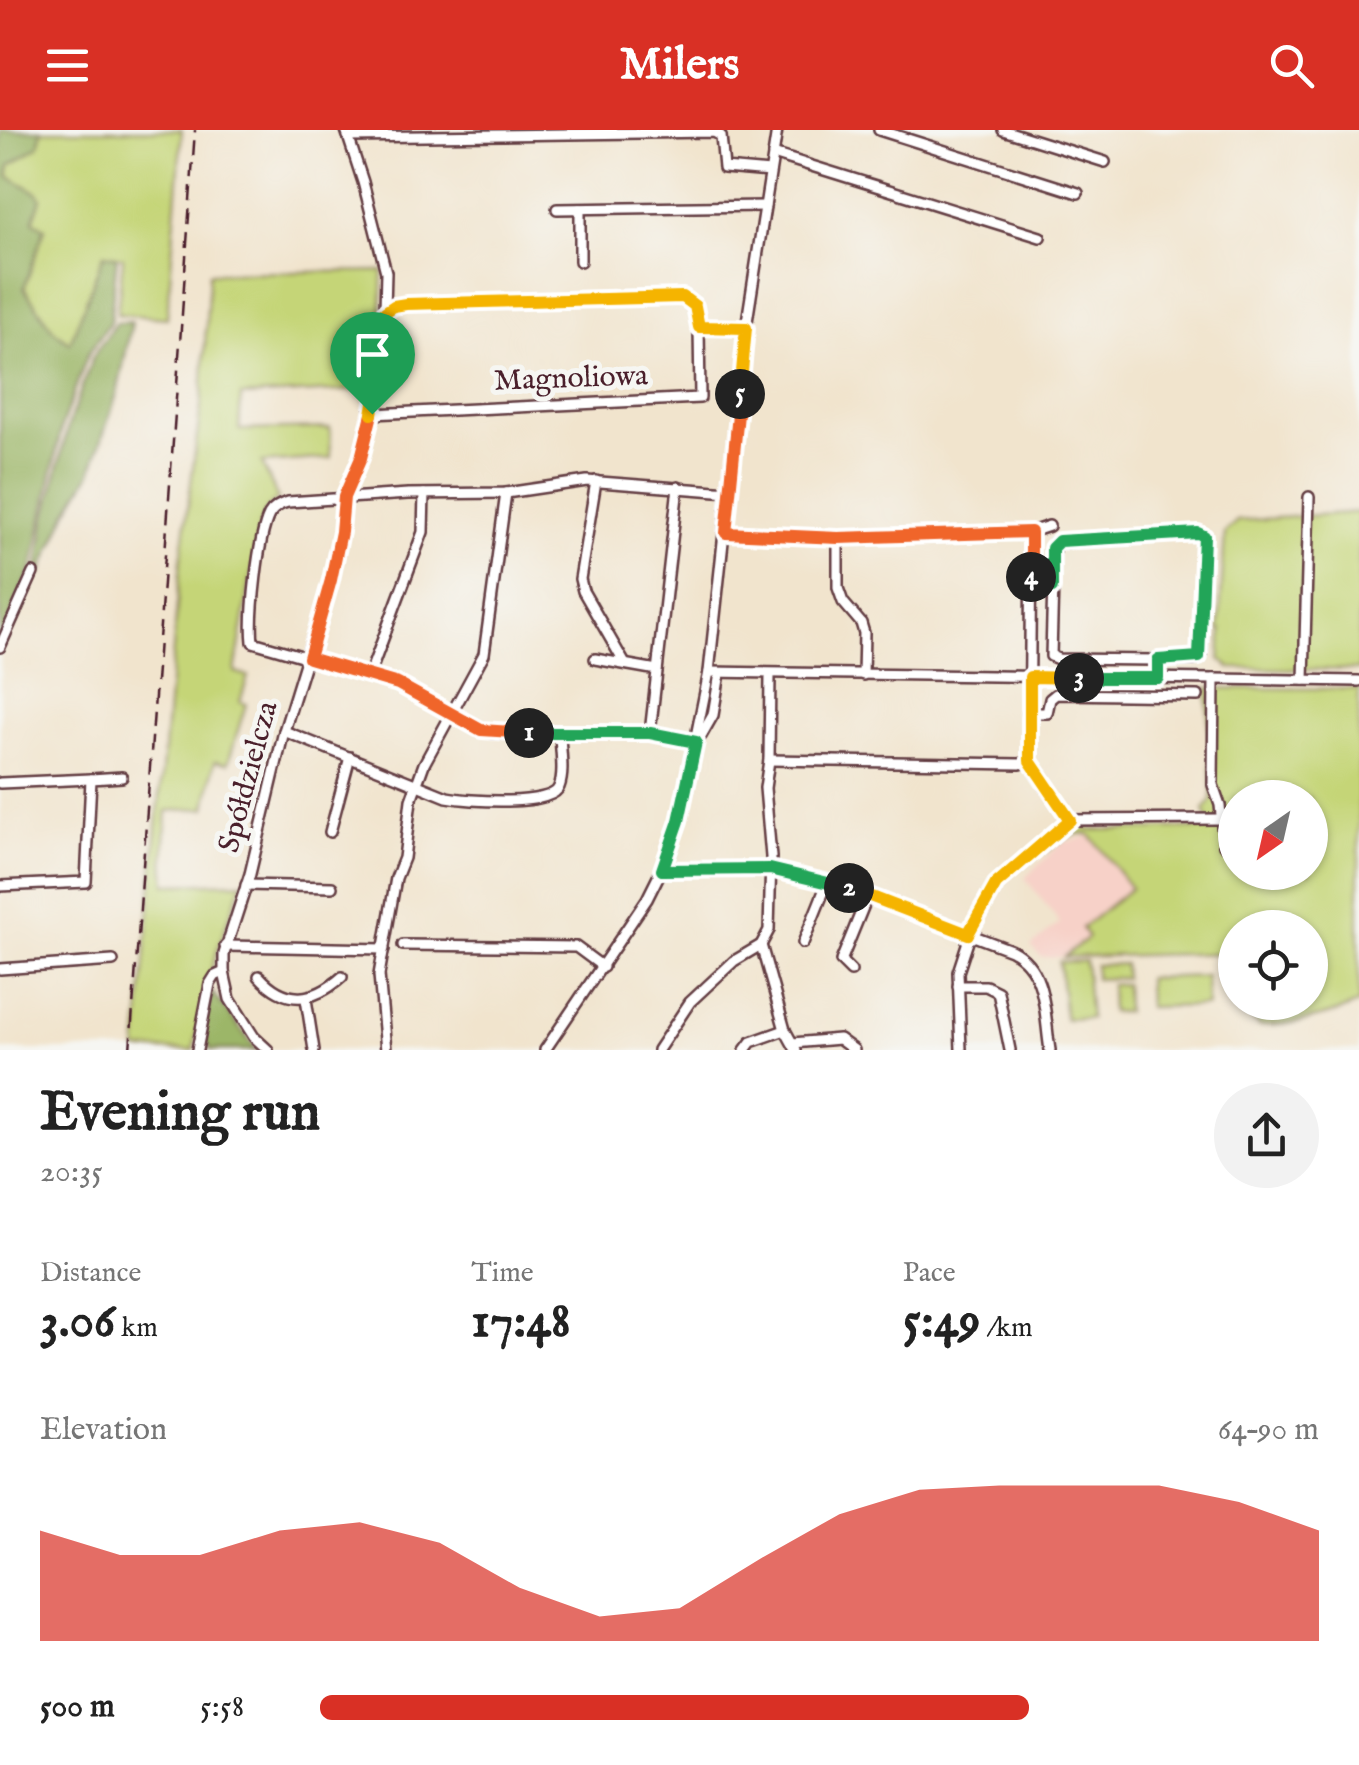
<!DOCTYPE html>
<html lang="en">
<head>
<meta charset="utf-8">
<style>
	:root { --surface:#fff; --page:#f2f2f2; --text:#222; --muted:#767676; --accent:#d93025 }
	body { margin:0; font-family:"IM FELL English",serif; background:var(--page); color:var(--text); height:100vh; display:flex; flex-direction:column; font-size:38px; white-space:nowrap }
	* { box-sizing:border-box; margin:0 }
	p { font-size:32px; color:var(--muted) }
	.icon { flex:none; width:55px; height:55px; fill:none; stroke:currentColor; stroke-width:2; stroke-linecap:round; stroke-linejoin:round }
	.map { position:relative; height:920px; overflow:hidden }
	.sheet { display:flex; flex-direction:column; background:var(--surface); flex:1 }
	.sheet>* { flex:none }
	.needle { width:65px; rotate:214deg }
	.controls { position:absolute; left:1218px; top:650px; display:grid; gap:20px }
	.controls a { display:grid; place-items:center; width:110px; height:110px; border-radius:50%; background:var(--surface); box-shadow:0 2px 8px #0004; font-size:50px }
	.pin { position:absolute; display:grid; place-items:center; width:85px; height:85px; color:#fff; margin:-102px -42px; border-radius:50% 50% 50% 0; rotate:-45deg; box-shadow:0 0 10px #0007 }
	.pin .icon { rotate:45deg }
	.km { position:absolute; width:50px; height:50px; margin:-25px; border-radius:50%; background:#222; color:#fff; font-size:28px; line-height:50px; text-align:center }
	.round { display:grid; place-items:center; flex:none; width:105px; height:105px; border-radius:52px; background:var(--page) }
	.head { display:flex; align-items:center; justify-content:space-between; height:170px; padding:0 40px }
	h1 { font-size:55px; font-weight:800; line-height:75px }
	.figures { display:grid; grid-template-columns:repeat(3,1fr); gap:15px; height:170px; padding:10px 40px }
	.figures div { display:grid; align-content:center }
	.figures b { font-size:50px; font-weight:800 }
	.figures small { font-size:28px; font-weight:400 }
	.figures p { font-size:28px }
	.chart { height:280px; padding:20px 40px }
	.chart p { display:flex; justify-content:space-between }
	.chart svg { width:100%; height:180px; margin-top:10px; fill:var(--accent); opacity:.7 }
	ul { padding:0 40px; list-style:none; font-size:32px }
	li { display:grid; grid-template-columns:160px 120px 1fr; align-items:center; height:75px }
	li i { height:25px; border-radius:12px; background:var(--accent) }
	header { display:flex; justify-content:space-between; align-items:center; height:130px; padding:0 40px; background:var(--accent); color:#fff; font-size:45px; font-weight:800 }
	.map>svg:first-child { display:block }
</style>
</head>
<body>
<header><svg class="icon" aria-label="menu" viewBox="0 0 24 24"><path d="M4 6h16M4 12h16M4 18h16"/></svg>Milers<svg class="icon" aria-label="search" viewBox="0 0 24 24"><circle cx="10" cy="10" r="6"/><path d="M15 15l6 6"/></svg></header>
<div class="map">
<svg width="1359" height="920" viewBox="0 0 1359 920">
	<rect width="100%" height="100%" fill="#f6f6f2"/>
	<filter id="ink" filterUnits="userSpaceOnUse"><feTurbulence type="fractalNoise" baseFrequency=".01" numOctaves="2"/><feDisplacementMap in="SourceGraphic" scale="20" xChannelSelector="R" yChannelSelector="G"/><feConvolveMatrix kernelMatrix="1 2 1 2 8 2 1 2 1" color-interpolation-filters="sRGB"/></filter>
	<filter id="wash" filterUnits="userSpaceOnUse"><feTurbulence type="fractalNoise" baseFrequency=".0048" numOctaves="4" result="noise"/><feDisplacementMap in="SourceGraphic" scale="40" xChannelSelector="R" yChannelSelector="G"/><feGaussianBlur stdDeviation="2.25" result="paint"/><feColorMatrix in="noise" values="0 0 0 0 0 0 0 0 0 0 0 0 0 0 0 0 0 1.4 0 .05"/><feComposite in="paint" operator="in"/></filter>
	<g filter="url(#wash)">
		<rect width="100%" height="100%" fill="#f1e4cd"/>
		<polygon fill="#f7d1c8" points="1089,706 1130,759 1081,798 1087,807 1061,827 1041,827 1031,816 1060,793 1025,748 1062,713"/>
		<g fill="#c5d577" stroke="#887a51" stroke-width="2.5" fill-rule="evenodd">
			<polygon points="42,0 182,0 167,188 117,184 123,128 104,124 70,214 53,200 24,158 44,99 33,92 35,79 8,46 10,35 38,16"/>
			<path d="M383 141 380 221 374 259 241 266 239 300 330 298 331 328 262 333 278 369 267 378 260 393 235 542 248 546 240 572 246 574 228 633 215 631 206 678 167 681 164 727 166 754 243 752C221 805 201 862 194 920H137L181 430 202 268 209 143Z"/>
			<polygon points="1359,382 1359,540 1230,538 1220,529 1222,500 1219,500 1225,402 1237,391"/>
			<path d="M1207 558 1359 559V873C1328 888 1293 894 1259 896L1252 889 1250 873 1310 872V798H1235V823L1064 827 1088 807 1082 798 1131 758 1090 705C1073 699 1057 713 1044 723L1042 720C1056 710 1069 696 1087 696L1088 700 1211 698 1204 680 1212 670ZM1235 668H1310V742H1235Z"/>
			<polygon points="1085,831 1090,888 1065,889 1059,832"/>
			<polygon points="1124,834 1125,848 1095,849 1095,835"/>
			<polygon points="1206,846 1207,876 1148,877 1147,848"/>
			<polygon points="1110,854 1125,854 1126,882 1111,882"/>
		</g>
		<g fill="#9cb668" stroke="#736a4a" stroke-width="2.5">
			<polygon points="0,0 42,0 38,16 10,35 8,46 38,63 41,69 33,91 45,98 24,158 53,200 70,213 104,124 117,127 110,192 88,224 62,295 32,440 17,469 0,516"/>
			<polygon points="132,192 117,264 90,345 68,381 41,443 37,442 45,391 68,296 93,226 116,193"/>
			<polygon points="212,862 257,920 211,920 202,902"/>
		</g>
	</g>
	<g filter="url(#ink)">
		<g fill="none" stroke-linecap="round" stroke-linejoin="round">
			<defs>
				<g id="minor">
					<polyline points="879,0 1078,63"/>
					<polyline points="1003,0 1105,32"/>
					<polyline points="350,7 714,2 721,6 724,38 770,42"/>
					<polyline points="773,24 1040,107"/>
					<polyline points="557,79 765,76"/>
					<polyline points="580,79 580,131"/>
					<polyline points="699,197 746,198"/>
					<polyline points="372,284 700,268 699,197 695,176 683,167 405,175 394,176 385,182"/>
					<polyline points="596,351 580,449 583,461 625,534"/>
					<polyline points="1031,402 1029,625 1036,643 1070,690"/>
					<polyline points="726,403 838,408 1031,402 1049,396"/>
					<polyline points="838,408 838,458 843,472 861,493 864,503 863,545"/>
					<polyline points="0,517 33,443"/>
					<polyline points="595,529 657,540"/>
					<polyline points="1158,530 1193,530 1201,525 1204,406 1198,403 1054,413 1051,526 1058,529 1158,530 1158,548"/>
					<polyline points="709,542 1359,551"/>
					<polyline points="369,546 423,402 424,364"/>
					<polyline points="1214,549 1213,655 1220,675 1224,715"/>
					<polyline points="1304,550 1309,367"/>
					<polyline points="1028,583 1047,583 1050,569 1056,564 1198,566"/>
					<path d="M284 601 447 667C467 671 552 677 559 657 565 642 560 619 560 603"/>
					<polyline points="650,603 678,357"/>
					<polyline points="701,606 713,585 720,543"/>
					<path d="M697 612 650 603H494L481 600 398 554 253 512C250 487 258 407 269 385 273 378 280 374 288 372L408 364 506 363 587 351 729 362"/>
					<polyline points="769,630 1020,634 1030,631"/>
					<polyline points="0,653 91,649"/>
					<polyline points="1070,690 1221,689"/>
					<polyline points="330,702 350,627"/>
					<path d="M662 739H770L828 751 1011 820C1048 839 1044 885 1050 920"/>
					<polyline points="246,755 332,757"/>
					<polyline points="0,756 86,752 91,649 122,647"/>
					<polyline points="803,813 828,751"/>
					<polyline points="403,815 576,817 603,837"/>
					<polyline points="761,815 785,900 796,920"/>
					<polyline points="225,816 384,819"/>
					<polyline points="0,839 113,831"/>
					<polyline points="851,841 841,831 868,765"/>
					<path d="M259 846C286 876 314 872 342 847"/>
					<polyline points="958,856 986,856 998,862 1010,920"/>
					<polyline points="306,869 314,920"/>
					<polyline points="793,913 839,909 854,920"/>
					<polyline points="197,920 210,854 215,846 224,842"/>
					<polyline points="268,920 254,907 230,869 224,842 224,824 250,744 284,601 331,449 341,403 344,367 361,328 384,217 386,142 363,52 346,0"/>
					<polyline points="386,920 379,845 396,748 404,728 411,670 424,634 484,524 506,363"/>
					<polyline points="545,920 647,769 662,739 679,691 709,542 746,198 777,0"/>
					<polyline points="658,920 690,872 734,831 761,815 769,800 771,727 765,658 769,630 770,545"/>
					<polyline points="745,920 751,912 785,900"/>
					<polyline points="961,920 958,842 976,787 995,754 1070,690"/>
				</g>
			</defs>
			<use href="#minor" stroke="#633d43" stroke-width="14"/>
			<use href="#minor" stroke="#fff" stroke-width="9"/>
			<polyline stroke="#4a1f2b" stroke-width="2.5" stroke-dasharray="15 8" stroke-linecap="butt" points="130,920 195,0"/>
		</g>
	</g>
	<g fill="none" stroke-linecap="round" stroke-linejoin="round" filter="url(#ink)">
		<defs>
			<polyline id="split-1" points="372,284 361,328 344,367 341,402 331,450 309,528 398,554 481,600 529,603"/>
			<polyline id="split-2" points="529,603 650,603 696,612 679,691 662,740 770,739 849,758"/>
			<polyline id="split-3" points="849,758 968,804 996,754 1070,690 1030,631 1030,547 1079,548"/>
			<polyline id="split-4" points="1031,447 1031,457 1052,458 1052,418 1059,411 1198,403 1204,406 1199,527 1158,530 1158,548 1079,548"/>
			<polyline id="split-5" points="740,264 726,403 838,408 1031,402 1031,447"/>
			<polyline id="split-6" points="372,284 384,217 385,182 394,176 406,174 683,167 695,176 699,197 746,198 740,264"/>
		</defs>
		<use href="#split-1" stroke="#fff" stroke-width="20"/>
		<use href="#split-2" stroke="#fff" stroke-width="20"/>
		<use href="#split-3" stroke="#fff" stroke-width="20"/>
		<use href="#split-4" stroke="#fff" stroke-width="20"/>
		<use href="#split-5" stroke="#fff" stroke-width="20"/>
		<use href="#split-6" stroke="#fff" stroke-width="20"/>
		<use href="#split-1" stroke="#f0652b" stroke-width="12"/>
		<use href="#split-2" stroke="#22a559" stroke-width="12"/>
		<use href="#split-3" stroke="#f5b400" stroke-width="12"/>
		<use href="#split-4" stroke="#22a559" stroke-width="12"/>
		<use href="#split-5" stroke="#f0652b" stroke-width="12"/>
		<use href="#split-6" stroke="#f5b400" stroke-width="12"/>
	</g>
	<g text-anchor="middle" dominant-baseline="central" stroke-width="10" stroke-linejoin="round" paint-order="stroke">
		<g font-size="30" fill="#4a1f2b" stroke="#f6f6f2">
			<text transform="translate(571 249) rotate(-2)">Magnoliowa</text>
			<text transform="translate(249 647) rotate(-75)">Spółdzielcza</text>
		</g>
	</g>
</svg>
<div class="controls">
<a><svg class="needle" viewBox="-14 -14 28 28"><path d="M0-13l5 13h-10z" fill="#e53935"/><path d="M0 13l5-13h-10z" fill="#767676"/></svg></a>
<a><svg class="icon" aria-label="locate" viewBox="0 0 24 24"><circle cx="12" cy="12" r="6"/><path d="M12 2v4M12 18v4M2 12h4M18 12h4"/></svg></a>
</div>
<div class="pin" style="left:372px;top:284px;background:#1e9e55"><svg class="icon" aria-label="arrive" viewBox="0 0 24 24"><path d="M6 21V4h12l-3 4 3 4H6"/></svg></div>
<b class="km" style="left:529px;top:603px">1</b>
<b class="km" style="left:849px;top:758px">2</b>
<b class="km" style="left:1079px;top:548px">3</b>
<b class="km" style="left:1031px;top:447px">4</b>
<b class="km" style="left:740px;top:264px">5</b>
</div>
<section class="sheet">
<div class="head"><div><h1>Evening run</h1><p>20:35</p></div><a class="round"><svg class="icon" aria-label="share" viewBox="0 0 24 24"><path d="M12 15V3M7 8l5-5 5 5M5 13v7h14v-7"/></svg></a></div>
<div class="figures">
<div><p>Distance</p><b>3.06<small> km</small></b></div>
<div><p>Time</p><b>17:48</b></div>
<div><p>Pace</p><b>5:49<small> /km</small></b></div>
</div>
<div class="chart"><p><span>Elevation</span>64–90 m</p>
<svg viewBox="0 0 160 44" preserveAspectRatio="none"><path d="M0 44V17L10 23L20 23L30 17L40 15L50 20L60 31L70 38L80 36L90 24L100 13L110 7L120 6L130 6L140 6L150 10L160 17V44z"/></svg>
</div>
<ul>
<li><b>500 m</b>5:58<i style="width:71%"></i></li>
</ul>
</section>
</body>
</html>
